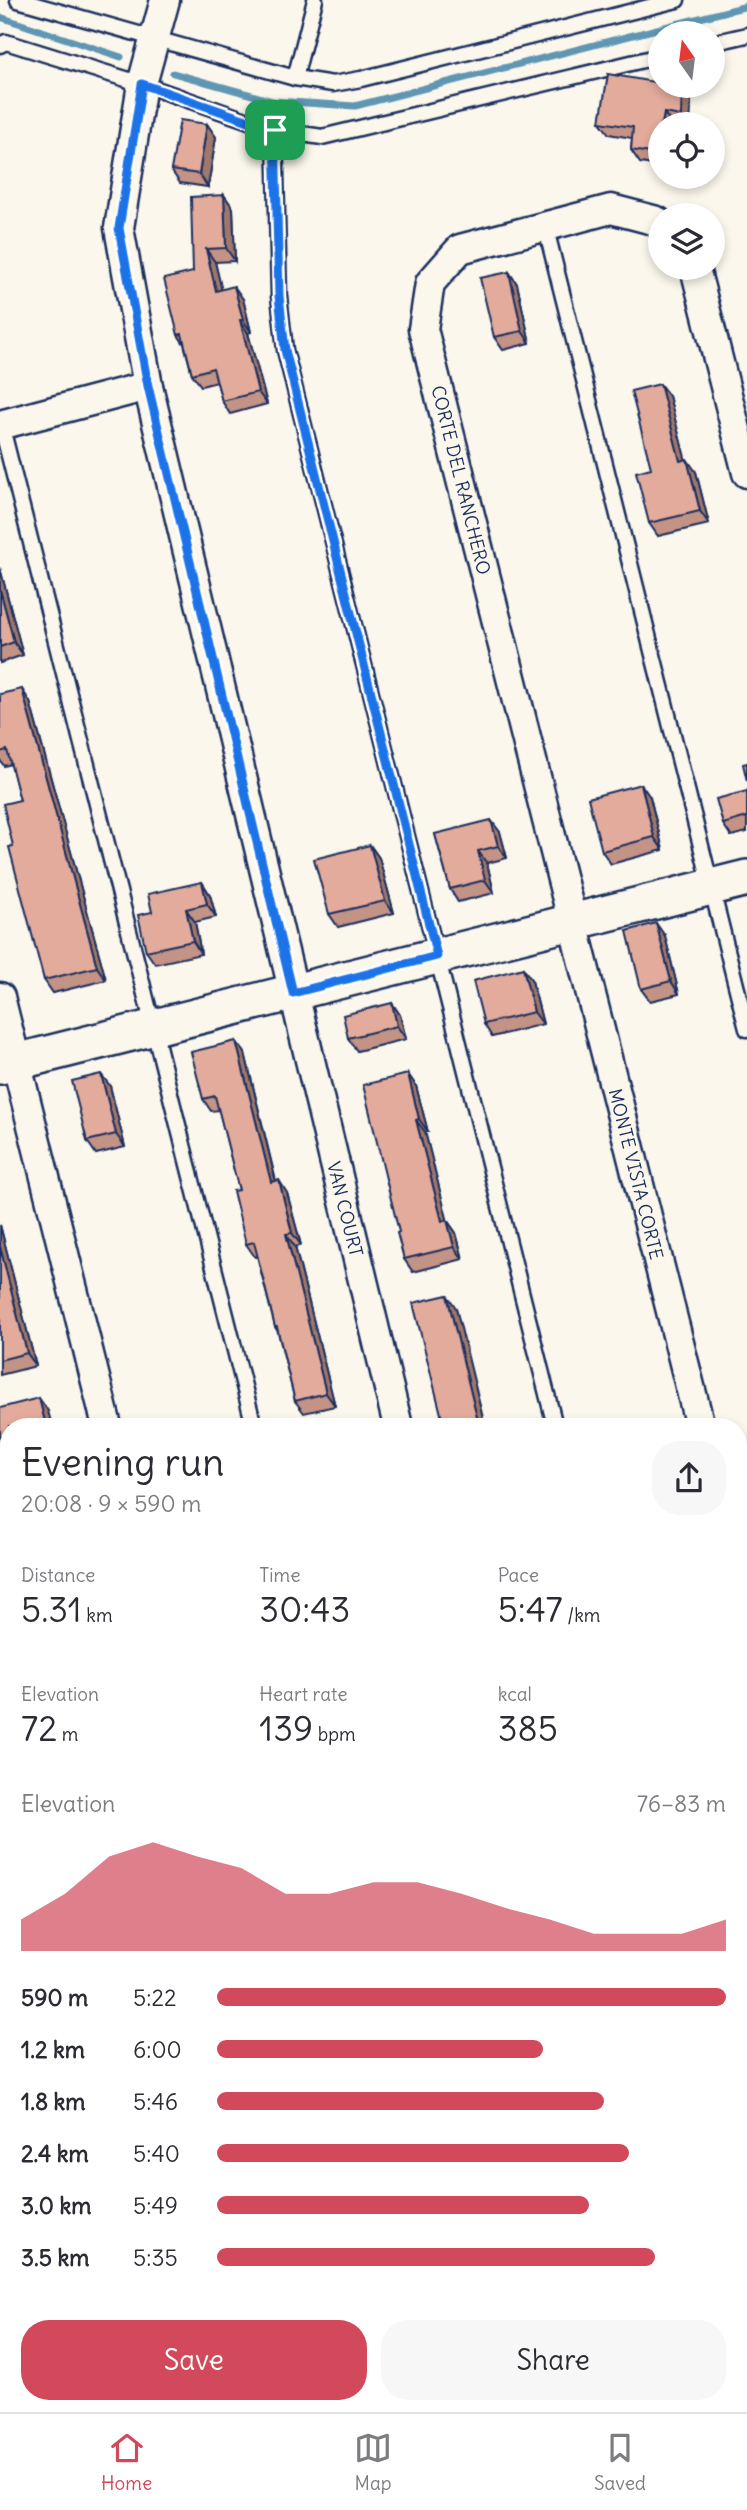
<!DOCTYPE html>
<html lang="en">
<head>
<meta charset="utf-8">
<style>
	:root { --surface:#fff; --page:#f7f7f7; --text:#2b2b33; --muted:#7c7c81; --line:#e1e1e2; --accent:#d1495b }
	body { margin:0; font-family:Delius,sans-serif; background:var(--page); color:var(--text); height:100vh; display:flex; flex-direction:column; font-size:26px; white-space:nowrap }
	* { box-sizing:border-box; margin:0 }
	p { font-size:23px; color:var(--muted) }
	.icon { flex:none; width:38px; height:38px; fill:none; stroke:currentColor; stroke-width:2; stroke-linecap:round; stroke-linejoin:round }
	.map { position:relative; flex:1; overflow:hidden }
	.panel { position:absolute; left:0px; top:1418px; width:747px; height:996px; display:flex; flex-direction:column; background:var(--surface); border-radius:28px 28px 0 0; box-shadow:0 4px 10px #0003 }
	.panel>* { flex:none }
	.needle { width:46px; rotate:346deg }
	.tools { position:absolute; left:648px; top:21px; display:grid; gap:14px }
	.tools a { display:grid; place-items:center; width:77px; height:77px; border-radius:50%; background:var(--surface); box-shadow:0 4px 10px #0003; font-size:35px }
	.pin { position:absolute; display:grid; place-items:center; width:60px; height:60px; color:#fff; margin:-30px; border-radius:14px; box-shadow:0 4px 10px #0006 }
	.round { display:grid; place-items:center; flex:none; width:74px; height:74px; border-radius:28px; background:var(--page) }
	.headline { display:flex; align-items:center; justify-content:space-between; height:119px; padding:0 21px }
	h1 { font-size:38px; font-weight:600; line-height:52px }
	.stats { display:grid; grid-template-columns:repeat(3,1fr); gap:10px; height:119px; padding:7px 21px }
	.stats div { display:grid; align-content:center }
	.stats b { font-size:35px; font-weight:600 }
	.stats small { font-size:19px; font-weight:400 }
	.stats p { font-size:19px }
	.chart { height:196px; padding:14px 21px }
	.chart p { display:flex; justify-content:space-between }
	.chart svg { width:100%; height:126px; margin-top:7px; fill:var(--accent); opacity:.7 }
	.button { display:flex; gap:14px; margin-top:auto; padding:14px 21px }
	.button a { flex:1; height:80px; border-radius:28px; background:var(--accent); color:#fff; font-size:28px; font-weight:600; line-height:80px; text-align:center }
	.button a+a { background:var(--page); color:var(--text) }
	ul { padding:0 21px; list-style:none; font-size:23px }
	li { display:grid; grid-template-columns:112px 84px 1fr; align-items:center; height:52px }
	li i { height:18px; border-radius:9px; background:var(--accent) }
	.menu { display:flex; justify-content:space-around; align-items:center; height:98px; border-top:2px solid var(--line); background:var(--surface); font-size:19px; color:var(--muted) }
	.menu a { display:grid; justify-items:center; gap:4px }
	.menu .current { color:var(--accent) }
	.map>svg:first-child { display:block }
</style>
</head>
<body>
<div class="map">
<svg width="747" height="2412" viewBox="0 0 747 2412">
	<rect width="100%" height="100%" fill="#fbf7ec"/>
	<filter id="ink" filterUnits="userSpaceOnUse"><feTurbulence type="fractalNoise" baseFrequency=".0143" numOctaves="2"/><feDisplacementMap in="SourceGraphic" scale="14" xChannelSelector="R" yChannelSelector="G"/><feConvolveMatrix kernelMatrix="1 2 1 2 8 2 1 2 1" color-interpolation-filters="sRGB"/></filter>
	<g filter="url(#ink)">
		<g fill="none" stroke-linecap="round" stroke-linejoin="round">
			<g stroke="#5f96b3" stroke-width="7">
				<polyline points="0,17 121,57"/>
				<polyline points="173,73 273,101 355,106 747,6"/>
				<polyline points="738,1744 747,1742"/>
				<polyline points="0,1926 9,1924"/>
				<polyline points="0,2314 9,2349"/>
				<polyline points="22,2404 24,2412"/>
			</g>
			<defs>
				<g id="service">
					<polyline points="18,0 295,78 333,84 361,79 677,0"/>
					<polyline points="712,43 747,35"/>
					<polyline points="0,45 6,42 142,84 275,130 322,137 660,56"/>
					<polyline points="295,78 315,0"/>
					<polyline points="275,130 279,296 285,350 555,1426"/>
					<polyline points="545,225 747,1029"/>
					<polyline points="0,420 254,1426"/>
					<polyline points="0,1563 9,1598"/>
					<polyline points="738,1728 747,1725"/>
					<polyline points="738,1778 747,1776"/>
					<polyline points="0,1914 9,1911"/>
					<polyline points="0,1965 9,1963"/>
					<polyline points="406,2404 408,2412"/>
					<polyline points="718,2404 720,2412"/>
				</g>
				<g id="minor">
					<polyline points="165,0 142,84 119,228 148,386 398,1426"/>
					<polyline points="660,225 657,221 611,209 460,249 430,283 423,329 700,1426"/>
					<polyline points="695,268 747,473"/>
					<polyline points="0,425 148,386"/>
					<polyline points="0,997 107,1426"/>
					<polyline points="738,1538 747,1550"/>
					<polyline points="738,1940 747,1938"/>
					<polyline points="234,2404 236,2412"/>
					<polyline points="567,2404 569,2412"/>
					<polyline points="142,2412 172,2404"/>
				</g>
				<polyline id="tertiary" points="0,1066 747,878"/>
				<g id="secondary">
					<polyline points="0,2141 9,2175"/>
					<polyline points="69,2404 71,2412"/>
				</g>
			</defs>
			<use href="#service" stroke="#1b2f5e" stroke-width="19"/>
			<use href="#minor" stroke="#1b2f5e" stroke-width="33"/>
			<use href="#tertiary" stroke="#1b2f5e" stroke-width="40"/>
			<use href="#secondary" stroke="#1b2f5e" stroke-width="44"/>
			<use href="#service" stroke="#fbf7ec" stroke-width="14"/>
			<use href="#minor" stroke="#fbf7ec" stroke-width="28"/>
			<use href="#tertiary" stroke="#fbf7ec" stroke-width="35"/>
			<use href="#secondary" stroke="#fbf7ec" stroke-width="38"/>
		</g>
		<g fill="#c39385" stroke="#1b2f5e" stroke-width="2">
			<polygon points="691,99 690,124 660,124 660,166 640,163 631,150 632,138 609,134 600,122"/>
			<polygon points="207,124 216,137 208,187 180,183 171,170"/>
			<polygon points="224,195 233,208 235,261 215,262 221,289 243,299 251,332 248,333 267,404 230,414 222,401 217,382 201,386 192,374 184,344 178,335 193,272"/>
			<polygon points="509,272 517,284 530,343 503,350 494,337"/>
			<polygon points="669,396 685,459 696,472 709,524 658,536 649,523 651,468"/>
			<polygon points="0,568 23,655 0,663"/>
			<polygon points="0,694 30,702 106,980 53,993 44,980 20,800 11,764 4,766 0,760"/>
			<polygon points="747,791 747,832 731,836 723,824"/>
			<polygon points="650,797 663,850 611,864 602,851"/>
			<polygon points="500,832 507,858 487,863 494,893 458,902 450,889 435,834"/>
			<polygon points="370,845 379,858 394,913 338,927 329,914"/>
			<polygon points="202,882 210,895 216,917 195,922 201,954 155,964 146,951 152,912"/>
			<polygon points="665,936 679,994 650,1001 641,989"/>
			<polygon points="523,968 532,981 543,1024 492,1037 484,1024"/>
			<polygon points="392,1003 400,1015 406,1039 357,1051 348,1038"/>
			<polygon points="236,1041 245,1053 276,1181 287,1193 301,1245 295,1247 335,1406 304,1413 295,1401 278,1332 275,1327 257,1256 255,1257 246,1244 239,1190 219,1110 211,1111 203,1099"/>
			<polygon points="408,1074 416,1086 428,1132 425,1132 447,1220 456,1233 463,1259 413,1272 404,1259 399,1232"/>
			<polygon points="110,1086 125,1147 96,1154 87,1141"/>
			<polygon points="0,1225 36,1366 0,1375"/>
			<polygon points="747,2186 747,2338 745,2338 738,2329 738,2188"/>
		</g>
		<g fill="#9f786c" stroke="#1b2f5e" stroke-width="2">
			<polygon points="682,86 691,99 690,124 686,124 681,116"/>
			<polygon points="664,113 672,124 662,124"/>
			<polygon points="207,124 216,137 208,187 199,174"/>
			<polygon points="660,137 660,158 657,154"/>
			<polygon points="224,195 233,208 235,261 226,248"/>
			<polygon points="206,249 215,262 225,303 216,291"/>
			<polygon points="509,272 517,284 530,343 522,331"/>
			<polygon points="234,286 243,299 251,332 243,320"/>
			<polygon points="240,320 248,333 267,404 258,392"/>
			<polygon points="660,384 669,396 689,473 680,461"/>
			<polygon points="687,459 696,472 709,524 700,511"/>
			<polygon points="0,568 23,655 14,642 0,590"/>
			<polygon points="22,689 30,702 106,980 97,967"/>
			<polygon points="641,784 650,797 663,850 654,837"/>
			<polygon points="491,820 500,832 507,858 498,846"/>
			<polygon points="370,845 379,858 394,913 385,901"/>
			<polygon points="478,851 487,863 494,893 485,880"/>
			<polygon points="202,882 210,895 216,917 207,904"/>
			<polygon points="186,909 195,922 201,954 193,941"/>
			<polygon points="656,923 665,936 679,994 671,981"/>
			<polygon points="523,968 532,981 543,1024 534,1012"/>
			<polygon points="392,1003 400,1015 406,1039 397,1026"/>
			<polygon points="236,1041 245,1053 279,1195 271,1182"/>
			<polygon points="101,1074 110,1086 125,1147 116,1134"/>
			<polygon points="408,1074 416,1086 428,1132 419,1119"/>
			<polygon points="416,1120 425,1132 451,1234 442,1221"/>
			<polygon points="279,1180 287,1193 301,1245 292,1233"/>
			<polygon points="447,1220 456,1233 463,1259 454,1247"/>
			<polygon points="0,1225 36,1366 27,1353 0,1247"/>
			<polygon points="286,1234 295,1247 335,1406 326,1393"/>
			<polygon points="447,1295 456,1308 485,1426 479,1426"/>
			<polygon points="39,1398 48,1411 52,1426 46,1426"/>
			<polygon points="336,2404 342,2404 344,2412 338,2412"/>
		</g>
		<g fill="#e3ab9b" stroke="#1b2f5e" stroke-width="2">
			<polygon points="608,74 660,83 660,86 682,86 681,116 664,113 662,124 660,124 660,137 657,154 631,150 633,127 600,122"/>
			<polygon points="180,120 207,124 199,174 171,170"/>
			<polygon points="224,195 226,248 206,249 216,291 234,286 243,320 240,320 258,392 222,401 213,368 192,374 182,334 178,335 164,279 193,272 191,197"/>
			<polygon points="509,272 522,331 494,337 480,278"/>
			<polygon points="660,384 680,461 687,459 700,511 649,523 636,472 651,468 631,391"/>
			<polygon points="0,590 14,642 0,647"/>
			<polygon points="22,689 97,967 44,980 9,847 13,846 3,804 20,800 7,750 0,752 0,694"/>
			<polygon points="747,763 747,781 743,764"/>
			<polygon points="641,784 654,837 602,851 588,798"/>
			<polygon points="747,791 747,817 723,824 716,799"/>
			<polygon points="491,820 498,846 478,851 485,880 450,889 435,834"/>
			<polygon points="370,845 385,901 329,914 314,859"/>
			<polygon points="202,882 207,904 186,909 193,941 146,951 138,915 152,912 148,894"/>
			<polygon points="656,923 671,981 641,989 627,931"/>
			<polygon points="523,968 534,1012 484,1024 473,981"/>
			<polygon points="392,1003 397,1026 348,1038 343,1015"/>
			<polygon points="236,1041 271,1182 279,1180 292,1233 286,1234 326,1393 295,1401 277,1327 275,1327 254,1242 246,1244 233,1191 239,1190 215,1096 203,1099 191,1052"/>
			<polygon points="101,1074 116,1134 87,1141 72,1081"/>
			<polygon points="408,1074 419,1119 416,1120 442,1221 447,1220 454,1247 404,1259 397,1233 399,1232 363,1085"/>
			<polygon points="0,1247 27,1353 0,1360"/>
			<polygon points="447,1295 479,1426 444,1426 413,1303"/>
			<polygon points="39,1398 46,1426 9,1426 9,1472 0,1436 0,1408"/>
			<polygon points="747,2186 747,2323 738,2325 738,2188"/>
			<polygon points="299,2404 336,2404 338,2412 301,2412"/>
		</g>
	</g>
	<g fill="none" stroke-linecap="round" stroke-linejoin="round" filter="url(#ink)">
		<defs>
			<polygon id="route" points="142,84 275,130 279,296 285,350 437,956 293,993 148,386 119,228"/>
		</defs>
		<use href="#route" stroke="#fff" stroke-width="14"/>
		<use href="#route" stroke="#1a73e8" stroke-width="9"/>
	</g>
	<g text-anchor="middle" dominant-baseline="central" stroke-width="5" stroke-linejoin="round" paint-order="stroke">
		<g font-size="18" fill="#1b2f5e" stroke="#fbf7ec">
			<text transform="translate(461 480) rotate(76)">CORTE DEL RANCHERO</text>
			<text transform="translate(636 1174) rotate(76)">MONTE VISTA CORTE</text>
			<text transform="translate(345 1209) rotate(76)">VAN COURT</text>
		</g>
	</g>
</svg>
<div class="tools">
<a><svg class="needle" viewBox="-14 -14 28 28"><path d="M0-13l5 13h-10z" fill="#e53935"/><path d="M0 13l5-13h-10z" fill="#7c7c81"/></svg></a>
<a><svg class="icon" aria-label="locate" viewBox="0 0 24 24"><circle cx="12" cy="12" r="6"/><path d="M12 2v4M12 18v4M2 12h4M18 12h4"/></svg></a>
<a><svg class="icon" aria-label="layers" viewBox="0 0 24 24"><path d="M12 4l9 5-9 5-9-5zM3 14l9 5 9-5"/></svg></a>
</div>
<div class="pin" style="left:275px;top:130px;background:#1e9e55"><svg class="icon" aria-label="arrive" viewBox="0 0 24 24"><path d="M6 21V4h12l-3 4 3 4H6"/></svg></div>
<section class="panel">
<div class="headline"><div><h1>Evening run</h1><p>20:08 · 9 × 590 m</p></div><a class="round"><svg class="icon" aria-label="share" viewBox="0 0 24 24"><path d="M12 15V3M7 8l5-5 5 5M5 13v7h14v-7"/></svg></a></div>
<div class="stats">
<div><p>Distance</p><b>5.31<small> km</small></b></div>
<div><p>Time</p><b>30:43</b></div>
<div><p>Pace</p><b>5:47<small> /km</small></b></div>
</div>
<div class="stats">
<div><p>Elevation</p><b>72<small> m</small></b></div>
<div><p>Heart rate</p><b>139<small> bpm</small></b></div>
<div><p>kcal</p><b>385</b></div>
</div>
<div class="chart"><p><span>Elevation</span>76–83 m</p>
<svg viewBox="0 0 160 44" preserveAspectRatio="none"><path d="M0 44V33L10 24L20 11L30 6L40 11L50 15L60 24L70 24L80 20L90 20L100 24L110 29L120 33L130 38L140 38L150 38L160 33V44z"/></svg>
</div>
<ul>
<li><b>590 m</b>5:22<i style="width:100%"></i></li>
<li><b>1.2 km</b>6:00<i style="width:64%"></i></li>
<li><b>1.8 km</b>5:46<i style="width:76%"></i></li>
<li><b>2.4 km</b>5:40<i style="width:81%"></i></li>
<li><b>3.0 km</b>5:49<i style="width:73%"></i></li>
<li><b>3.5 km</b>5:35<i style="width:86%"></i></li>
</ul>
<div class="button"><a>Save</a><a>Share</a></div>
</section>
</div>
<nav class="menu">
<a class="current"><svg class="icon" aria-label="home" viewBox="0 0 24 24"><path d="M3 11l9-7 9 7M6 9v11h12V9"/></svg>Home</a>
<a><svg class="icon" aria-label="map" viewBox="0 0 24 24"><path d="M3 6l6-2 6 2 6-2v14l-6 2-6-2-6 2zM9 4v14M15 6v14"/></svg>Map</a>
<a><svg class="icon" aria-label="saved" viewBox="0 0 24 24"><path d="M7 4h10v16l-5-4-5 4z"/></svg>Saved</a>
</nav>
</body>
</html>
